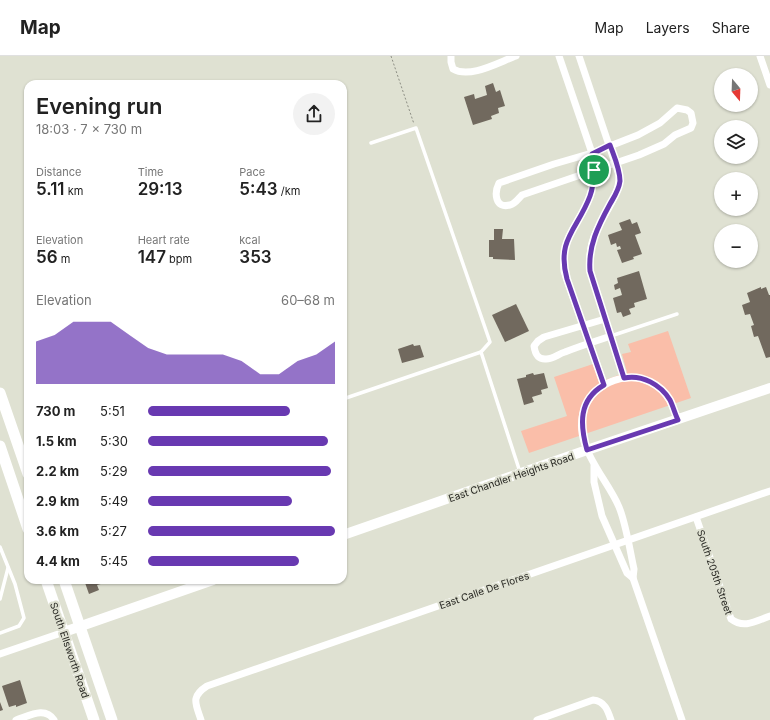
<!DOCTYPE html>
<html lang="en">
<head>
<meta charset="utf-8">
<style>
	:root { --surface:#fff; --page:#f2f2f2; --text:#222; --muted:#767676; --line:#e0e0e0; --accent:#6839b1 }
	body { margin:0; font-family:Inter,sans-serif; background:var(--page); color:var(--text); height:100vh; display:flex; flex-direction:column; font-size:15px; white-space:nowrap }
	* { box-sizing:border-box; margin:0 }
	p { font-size:13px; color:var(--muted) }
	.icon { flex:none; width:22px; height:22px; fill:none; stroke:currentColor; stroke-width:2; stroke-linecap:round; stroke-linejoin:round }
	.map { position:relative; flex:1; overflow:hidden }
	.drawer { position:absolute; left:24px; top:24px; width:323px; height:504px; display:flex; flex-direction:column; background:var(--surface); border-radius:12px; box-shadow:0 1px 3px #0004 }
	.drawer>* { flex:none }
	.needle { width:26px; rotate:161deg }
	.fabs { position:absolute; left:714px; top:12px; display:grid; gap:8px }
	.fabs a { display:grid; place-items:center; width:44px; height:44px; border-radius:50%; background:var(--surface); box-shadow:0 1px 3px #0004; font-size:20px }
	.pin { position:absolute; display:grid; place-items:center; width:34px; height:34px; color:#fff; margin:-17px; border:2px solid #fff; border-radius:50%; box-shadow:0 1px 4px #0007 }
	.round { display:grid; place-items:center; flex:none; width:42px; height:42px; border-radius:21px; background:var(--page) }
	.head { display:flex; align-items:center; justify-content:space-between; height:68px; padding:0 12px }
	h1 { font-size:22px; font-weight:600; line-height:30px }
	.figures { display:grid; grid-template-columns:repeat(3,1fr); gap:6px; height:68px; padding:4px 12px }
	.figures div { display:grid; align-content:center }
	.figures b { font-size:17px; font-weight:600 }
	.figures small { font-size:11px; font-weight:400 }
	.figures p { font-size:11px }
	.chart { height:112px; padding:8px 12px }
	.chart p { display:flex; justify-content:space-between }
	.chart svg { width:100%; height:72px; margin-top:4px; fill:var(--accent); opacity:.7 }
	ul { padding:0 12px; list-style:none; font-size:13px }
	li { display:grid; grid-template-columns:64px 48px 1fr; align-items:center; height:30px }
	li i { height:10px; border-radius:5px; background:var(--accent) }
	header { display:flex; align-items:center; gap:24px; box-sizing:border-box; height:56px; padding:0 20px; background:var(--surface); border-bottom:1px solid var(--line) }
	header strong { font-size:19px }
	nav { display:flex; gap:22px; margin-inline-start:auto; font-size:14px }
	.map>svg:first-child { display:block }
</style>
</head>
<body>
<header>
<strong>Map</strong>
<nav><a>Map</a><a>Layers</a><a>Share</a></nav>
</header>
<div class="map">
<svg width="770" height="664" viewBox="0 0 770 664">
	<rect width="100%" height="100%" fill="#dfe1d2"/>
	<polygon fill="#fabea9" points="668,275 691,342 529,397 521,375 567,360 554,321 593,308 599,326 627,316 622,298 631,296 628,288"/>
	<g fill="#71695e">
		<polygon points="493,27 496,36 500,34 505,50 498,52 499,57 491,60 492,63 473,69 464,41 474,38 475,43 487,39 485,30"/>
		<polygon points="630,163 632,168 637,166 641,177 635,179 642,198 633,201 634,203 622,207 617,194 621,193 620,190 617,191 616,187 611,189 608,179 622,174 619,167"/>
		<polygon points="494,173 503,173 502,183 514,183 515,204 493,203 493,201 489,201 489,184 494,184"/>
		<polygon points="639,215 647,243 634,247 635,251 629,253 631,258 623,261 621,256 617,257 613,242 622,239 620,232 615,234 614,229 618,227 617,222"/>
		<polygon points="761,231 761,233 766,231 769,239 770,239 770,301 766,302 758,280 754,281 751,270 754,269 750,258 745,259 742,249 750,246 747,237"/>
		<polygon points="516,248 529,275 505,286 492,259"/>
		<polygon points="413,288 414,290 420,289 424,301 402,307 398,293"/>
		<polygon points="533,317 534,319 544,317 548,332 541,334 542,338 532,341 534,346 524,349 517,323 526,321 526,319"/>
		<polygon points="84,524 107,524 108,526 97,529 99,534 89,538"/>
		<polygon points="20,624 27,647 16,651 16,649 9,651 2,630"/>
		<polygon points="0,646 3,654 0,655"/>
	</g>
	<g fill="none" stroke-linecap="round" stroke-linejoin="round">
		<polyline stroke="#8d8e84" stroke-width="1" stroke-dasharray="2 2" stroke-linecap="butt" points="391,0 414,68"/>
		<g stroke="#fff" stroke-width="3.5">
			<polyline points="371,87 416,72 490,286 481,296"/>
			<polyline points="611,280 677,258"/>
			<polyline points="343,343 481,296 520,416"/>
			<polyline points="0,491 15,528 24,562 19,570 0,577"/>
			<polyline points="0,543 8,512"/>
		</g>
		<g stroke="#fff" stroke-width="7">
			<path d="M451 0V6L453 13C470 23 499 6 516 0"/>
			<path d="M559 0 592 97C594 112 595 126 590 140 579 170 561 179 564 215L604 329"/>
			<path d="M579 0 619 119C620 140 604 157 596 176 590 188 589 202 590 215L624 322"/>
			<polyline points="760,0 770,29"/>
			<path d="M677 52 687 54 691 57 693 67 691 72 675 79 664 88 639 99 522 139C518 143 515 148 510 149 495 153 494 137 499 127L554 108 592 97 638 79 660 67Z"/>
			<path d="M605 263 544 281 538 285 534 290C535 297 537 303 545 303 552 304 558 298 565 296 580 290 596 285 611 280"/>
			<path d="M678 364C674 354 671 343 663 335 639 311 598 321 585 351 570 388 606 420 619 451 626 468 630 495 634 513L633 522 682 664"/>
			<polyline points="594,410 594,426 602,460 627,517 633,522"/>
			<path d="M696 461 731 563C744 573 756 565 770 560"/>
			<polyline points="0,598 64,576"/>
			<path d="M16 664C29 660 45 650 54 664"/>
			<path d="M201 664C196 648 190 641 207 630L770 435"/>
			<path d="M537 664 593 644C605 645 608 655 611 664"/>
		</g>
		<g stroke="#fff" stroke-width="10">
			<polyline points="343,479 587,394 770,332"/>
			<polyline points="64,576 213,524"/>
		</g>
		<g stroke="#fff" stroke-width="11">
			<polyline points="0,337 28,418"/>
			<polyline points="0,390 28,473"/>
			<polyline points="46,524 94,664"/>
			<polyline points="64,524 112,664"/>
		</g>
	</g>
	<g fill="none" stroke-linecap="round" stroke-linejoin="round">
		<defs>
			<path id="route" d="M610 89C614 100 620 113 620 125 619 134 614 141 610 148 598 170 588 190 590 215L624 322C642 318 661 329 670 344 673 350 675 358 678 364L587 394C580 369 578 344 604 329L567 223C556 183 578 173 590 140 595 126 594 112 592 98Z"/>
		</defs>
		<use href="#route" stroke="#fff" stroke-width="8"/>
		<use href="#route" stroke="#6839b1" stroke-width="5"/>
	</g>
	<g text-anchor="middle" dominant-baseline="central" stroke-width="4" stroke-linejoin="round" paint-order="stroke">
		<g font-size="10" fill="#282823" stroke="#dfe1d2">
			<text transform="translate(511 421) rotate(-19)">East Chandler Heights Road</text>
			<text transform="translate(715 516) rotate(71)">South 205th Street</text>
			<text transform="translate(484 534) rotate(-19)">East Calle De Flores</text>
			<text transform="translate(70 594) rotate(71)">South Ellsworth Road</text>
		</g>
	</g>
</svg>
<div class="fabs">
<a><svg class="needle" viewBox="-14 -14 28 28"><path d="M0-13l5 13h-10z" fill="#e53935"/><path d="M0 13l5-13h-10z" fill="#767676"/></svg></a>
<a><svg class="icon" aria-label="layers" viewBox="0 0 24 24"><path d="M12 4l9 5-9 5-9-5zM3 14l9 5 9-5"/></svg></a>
<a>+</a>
<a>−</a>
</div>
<div class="pin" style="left:594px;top:114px;background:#1e9e55"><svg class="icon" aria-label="arrive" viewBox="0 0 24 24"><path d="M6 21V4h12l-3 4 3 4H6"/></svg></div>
<section class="drawer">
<div class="head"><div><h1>Evening run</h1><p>18:03 · 7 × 730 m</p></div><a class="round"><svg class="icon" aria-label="share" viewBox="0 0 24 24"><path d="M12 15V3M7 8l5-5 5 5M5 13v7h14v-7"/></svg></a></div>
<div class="figures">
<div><p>Distance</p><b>5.11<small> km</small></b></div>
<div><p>Time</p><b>29:13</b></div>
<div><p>Pace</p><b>5:43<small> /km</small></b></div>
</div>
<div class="figures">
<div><p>Elevation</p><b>56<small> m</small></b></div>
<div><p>Heart rate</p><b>147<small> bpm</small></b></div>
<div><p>kcal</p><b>353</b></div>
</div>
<div class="chart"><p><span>Elevation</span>60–68 m</p>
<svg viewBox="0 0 160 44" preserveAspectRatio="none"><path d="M0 44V18L10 14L20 6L30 6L40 6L50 14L60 22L70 26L80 26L90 26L100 26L110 30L120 38L130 38L140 30L150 26L160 18V44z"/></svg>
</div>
<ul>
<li><b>730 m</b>5:51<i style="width:76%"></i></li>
<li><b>1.5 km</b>5:30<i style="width:96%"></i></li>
<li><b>2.2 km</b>5:29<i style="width:98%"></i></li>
<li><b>2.9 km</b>5:49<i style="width:77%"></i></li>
<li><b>3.6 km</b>5:27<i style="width:100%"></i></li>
<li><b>4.4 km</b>5:45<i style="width:81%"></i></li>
</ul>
</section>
</div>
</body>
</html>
